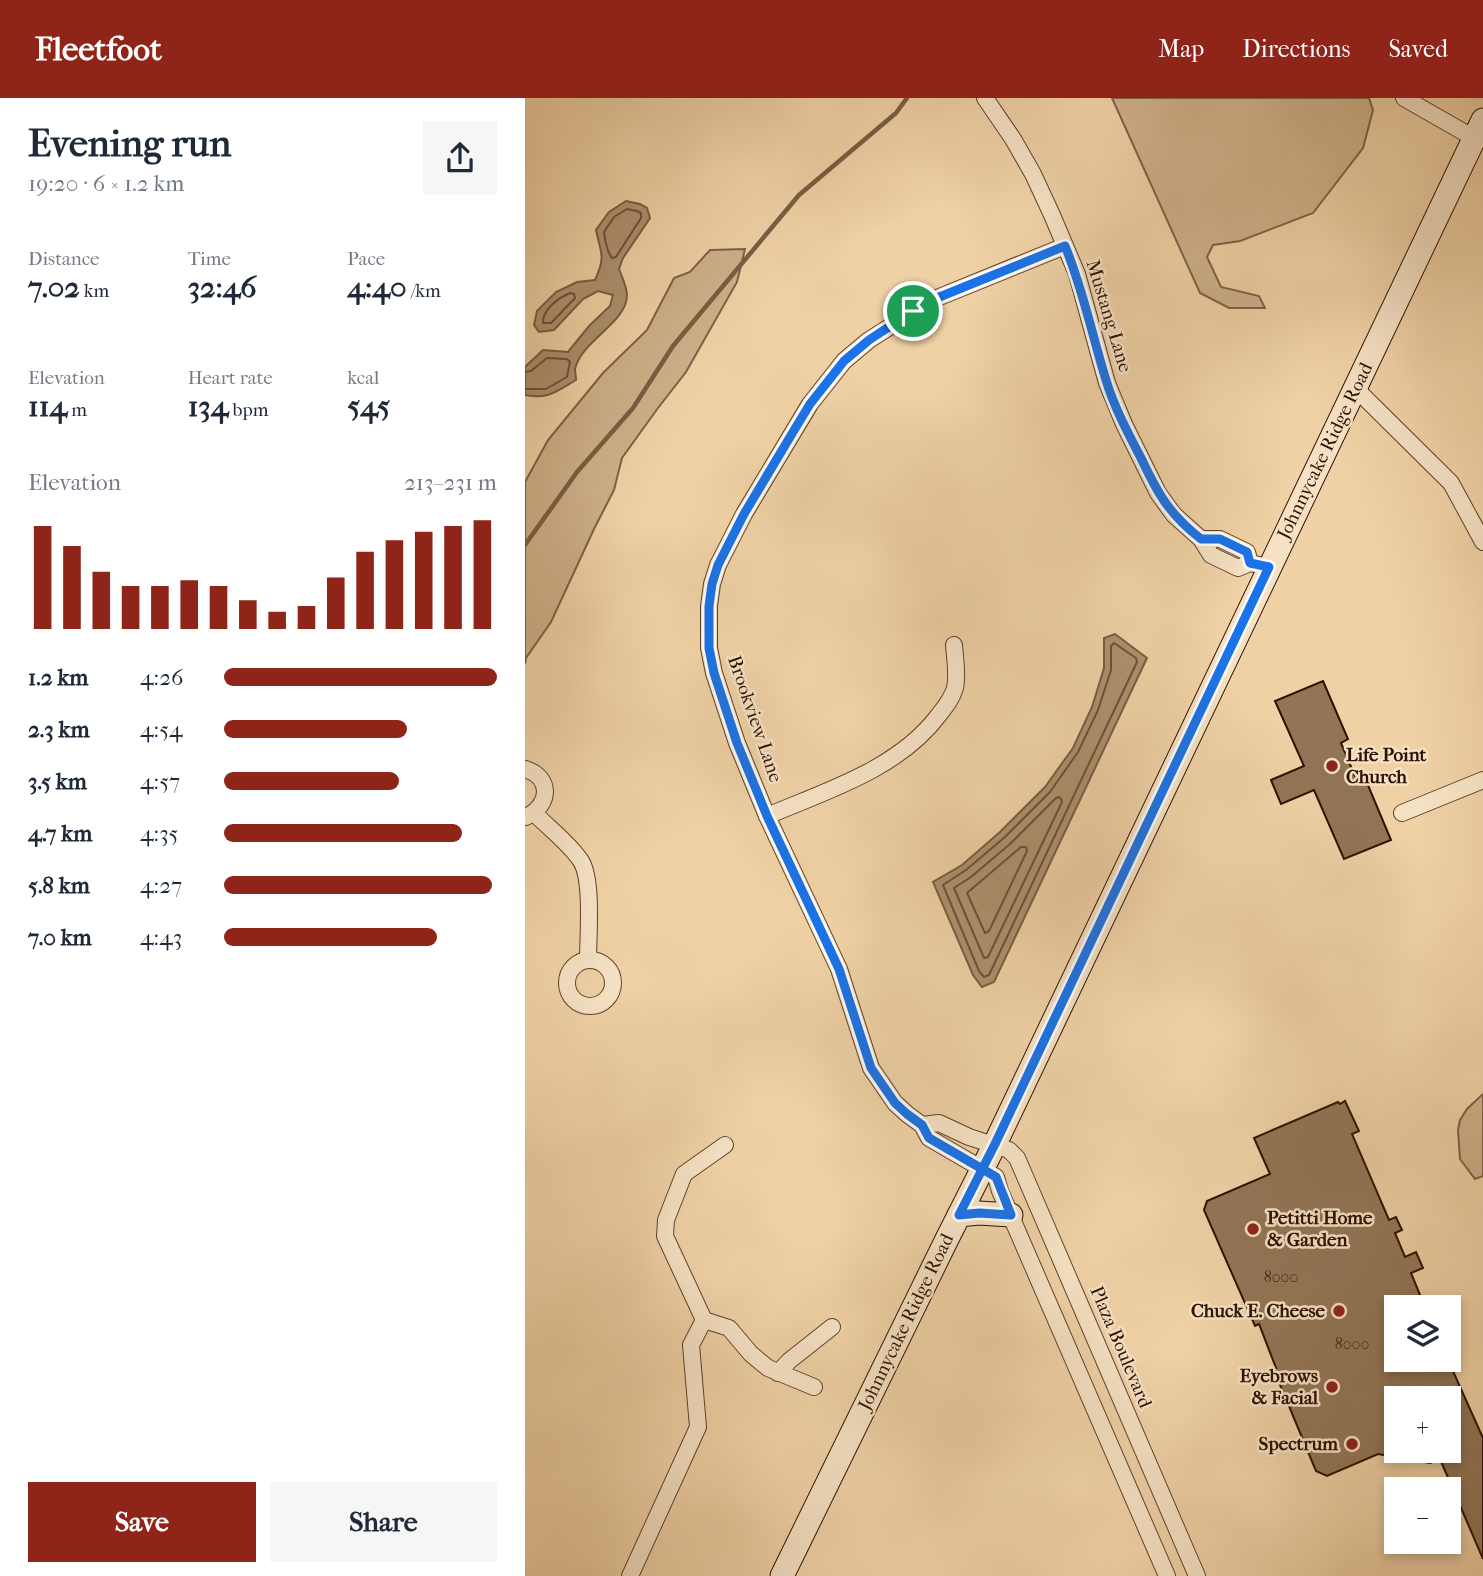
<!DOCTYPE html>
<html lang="en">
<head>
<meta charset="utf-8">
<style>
	:root { --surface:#fff; --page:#f6f6f7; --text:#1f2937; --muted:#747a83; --accent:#8f2418 }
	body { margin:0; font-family:"IM FELL French Canon",serif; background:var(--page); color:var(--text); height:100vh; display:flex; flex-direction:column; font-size:26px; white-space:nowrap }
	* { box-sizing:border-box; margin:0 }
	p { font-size:23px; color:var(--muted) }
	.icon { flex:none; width:38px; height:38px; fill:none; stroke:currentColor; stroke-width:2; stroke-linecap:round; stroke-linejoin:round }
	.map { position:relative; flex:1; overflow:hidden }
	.drawer { display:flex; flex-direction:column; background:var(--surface); width:525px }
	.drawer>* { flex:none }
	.controls { position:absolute; left:859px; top:1197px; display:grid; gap:14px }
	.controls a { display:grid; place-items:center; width:77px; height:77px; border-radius:0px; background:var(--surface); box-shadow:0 4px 10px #0003; font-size:35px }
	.pin { position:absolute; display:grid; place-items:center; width:60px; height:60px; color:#fff; margin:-30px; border:4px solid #fff; border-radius:50%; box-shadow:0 2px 7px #0007 }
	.round { display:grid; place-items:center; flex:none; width:74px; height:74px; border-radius:0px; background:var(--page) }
	.overview { display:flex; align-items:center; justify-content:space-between; height:119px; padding:0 28px }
	h1 { font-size:38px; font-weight:700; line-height:52px }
	.figures { display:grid; grid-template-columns:repeat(3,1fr); gap:10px; height:119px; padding:7px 28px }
	.figures div { display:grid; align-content:center }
	.figures b { font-size:30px; font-weight:700 }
	.figures small { font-size:19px; font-weight:400 }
	.figures p { font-size:19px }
	.chart { height:196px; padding:14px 28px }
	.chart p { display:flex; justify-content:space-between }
	.chart svg { width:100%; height:126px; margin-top:7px; stroke:var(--accent); stroke-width:6 }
	.action { display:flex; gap:14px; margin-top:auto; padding:14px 28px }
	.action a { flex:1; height:80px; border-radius:0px; background:var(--accent); color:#fff; font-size:28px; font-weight:700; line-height:80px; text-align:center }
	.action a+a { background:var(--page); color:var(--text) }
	ul { padding:0 28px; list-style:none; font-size:23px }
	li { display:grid; grid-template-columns:112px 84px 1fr; align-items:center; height:52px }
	li i { height:18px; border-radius:9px; background:var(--accent) }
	header { display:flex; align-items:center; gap:42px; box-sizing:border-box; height:98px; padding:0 35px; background:var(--accent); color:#fff }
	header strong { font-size:33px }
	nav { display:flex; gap:38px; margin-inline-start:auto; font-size:24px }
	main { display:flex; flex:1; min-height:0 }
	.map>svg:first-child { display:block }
</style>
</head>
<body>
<header>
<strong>Fleetfoot</strong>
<nav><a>Map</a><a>Directions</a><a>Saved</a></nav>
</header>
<main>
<section class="drawer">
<div class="overview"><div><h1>Evening run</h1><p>19:20 · 6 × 1.2 km</p></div><a class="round"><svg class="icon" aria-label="share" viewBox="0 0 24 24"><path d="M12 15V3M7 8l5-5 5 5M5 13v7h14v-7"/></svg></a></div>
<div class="figures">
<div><p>Distance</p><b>7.02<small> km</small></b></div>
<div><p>Time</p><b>32:46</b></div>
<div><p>Pace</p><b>4:40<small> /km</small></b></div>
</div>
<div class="figures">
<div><p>Elevation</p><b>114<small> m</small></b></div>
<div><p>Heart rate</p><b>134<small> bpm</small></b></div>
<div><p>kcal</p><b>545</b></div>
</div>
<div class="chart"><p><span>Elevation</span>213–231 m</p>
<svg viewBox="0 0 160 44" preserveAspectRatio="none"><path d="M5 44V8M15 44V15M25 44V24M35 44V29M45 44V29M55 44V27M65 44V29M75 44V34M85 44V38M95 44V36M105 44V26M115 44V17M125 44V13M135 44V10M145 44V8M155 44V6"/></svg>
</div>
<ul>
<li><b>1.2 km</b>4:26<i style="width:100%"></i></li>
<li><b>2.3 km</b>4:54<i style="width:67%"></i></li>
<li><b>3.5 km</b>4:57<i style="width:64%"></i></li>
<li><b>4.7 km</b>4:35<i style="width:87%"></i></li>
<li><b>5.8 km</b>4:27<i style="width:98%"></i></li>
<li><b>7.0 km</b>4:43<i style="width:78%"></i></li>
</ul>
<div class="action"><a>Save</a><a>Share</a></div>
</section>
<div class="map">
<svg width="958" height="1478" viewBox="0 0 958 1478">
	<rect width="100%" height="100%" fill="#efd1a5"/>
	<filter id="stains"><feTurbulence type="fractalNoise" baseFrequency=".00286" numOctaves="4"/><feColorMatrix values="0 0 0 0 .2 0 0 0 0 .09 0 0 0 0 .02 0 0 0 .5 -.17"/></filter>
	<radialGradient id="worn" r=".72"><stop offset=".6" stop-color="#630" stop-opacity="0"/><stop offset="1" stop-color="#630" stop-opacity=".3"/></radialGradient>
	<g fill="#ceb089" stroke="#7e6045" stroke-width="2">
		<polygon points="587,0 844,0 848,12 838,50 788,115 715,143 688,147 682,159 696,189 734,198 740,210 704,210 675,195"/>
		<polygon points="220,151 212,184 161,274 133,310 97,360 89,392 69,431 26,524 1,560 0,566 0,384 23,342 78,275 122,232 149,180 165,174 185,152"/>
		<polygon points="958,996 958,1078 950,1081 935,1061 933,1032 935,1022 942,1011"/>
	</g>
	<g fill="#ad906d" stroke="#7a5d42" stroke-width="2">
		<path d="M101 103 115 106 122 110 125 120 98 160 94 171C97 179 102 189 102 198 101 225 56 243 50 271 50 274 51 278 51 282 32 293 23 302 0 297V269L18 252 43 254 64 228 85 208 88 197 73 193 58 201 29 232 14 234 9 227 12 213 31 194 52 184 70 182C81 158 76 156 71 132L84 114Z"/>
		<polygon points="590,536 622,560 469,884 457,889 448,877 408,784 437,767 475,734 520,689 548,650 567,609 579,570 579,540"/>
	</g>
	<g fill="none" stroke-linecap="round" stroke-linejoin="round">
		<g stroke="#6e5037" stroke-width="2">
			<path d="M102 111 112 113 116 115V120L91 159 87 160C82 154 80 142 79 134L89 119Z"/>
			<path d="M45 195 49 196 50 200 26 225H18C17 212 33 200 45 195Z"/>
			<polyline points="0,274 6,273 22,260 42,261 45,264 42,279 21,291 0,291"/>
			<polygon points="589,545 611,560 612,564 464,877 459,879 454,873 418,787 441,772 480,739 525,694 553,654 573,612 586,572 586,548"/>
			<polygon points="534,699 536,701 537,704 463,859 459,860 429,790 446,779 485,746 531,700"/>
			<polygon points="496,749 501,749 502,753 464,833 460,835 442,795"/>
		</g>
		<polyline stroke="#7a5d42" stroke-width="4.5" points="0,447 52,374 108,310 148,248 274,97 371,15 382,0"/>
	</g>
	<g fill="#927556" stroke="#2e1101" stroke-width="2" fill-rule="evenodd">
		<polygon points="798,583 823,641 816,645 832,683 840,680 866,742 819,761 789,692 756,706 746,682 779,668 750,603"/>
		<path d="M820 1003 834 1033 827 1036 864 1122 871 1119 877 1132 870 1135 880 1159 891 1154 898 1170 886 1175 900 1209H872V1262H923L958 1340V1461L915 1361 905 1365 853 1356 802 1378 791 1373 748 1270H751L734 1226 730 1228 679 1112 682 1103 745 1076 729 1040 813 1004 815 1006ZM872 1300H924V1353H872Z"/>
	</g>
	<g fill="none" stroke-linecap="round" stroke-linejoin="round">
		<defs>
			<g id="minor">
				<polyline points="460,0 488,41 508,76 527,117 552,176 582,285 599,326 633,395 649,417 676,441 686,457 713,470 725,465 744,469"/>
				<polyline points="879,0 949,40"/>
				<polyline points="540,148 407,202 344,242 319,263 285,306 219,416 193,467 187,486 184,508 184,550 189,575 212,645 242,718 314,871 346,970 370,1005 382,1016 397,1027 404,1040 471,1079 475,1093 642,1478"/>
				<polyline points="830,290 926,385 958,444"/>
				<polyline points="676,441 695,441 722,454 725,465"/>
				<path d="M0 671C27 679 26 707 1 719"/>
				<path d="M9 715C24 730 45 746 56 763 68 782 63 838 63 862"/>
				<polyline points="877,715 958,682"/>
				<path d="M242 718C301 693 373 671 413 618 420 609 427 601 430 590 433 576 430 561 429 547"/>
				<circle cx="65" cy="885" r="23"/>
				<polyline points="397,1027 414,1025 444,1039 484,1052 492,1060 672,1478"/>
				<polyline points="179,1222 204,1230 226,1256 243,1270 289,1289"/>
				<polyline points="253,1275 264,1263 307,1229"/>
				<polyline points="105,1478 173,1329 166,1247 179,1222 140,1138 141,1122 159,1076 200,1047"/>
			</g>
			<g id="secondary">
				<polyline points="434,1117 454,1115 486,1117"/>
				<polyline points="257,1478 421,1143 470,1046 958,22"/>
			</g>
		</defs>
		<use href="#minor" stroke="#5e412a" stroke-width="18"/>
		<use href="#secondary" stroke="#2e1101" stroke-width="25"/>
		<use href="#minor" stroke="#f5e1c4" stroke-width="16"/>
		<use href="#secondary" stroke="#f5e1c4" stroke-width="23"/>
	</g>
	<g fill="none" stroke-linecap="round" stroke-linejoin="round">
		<defs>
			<path id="route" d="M388 213 344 242 319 263 285 306 268 334 219 416 193 467 187 486 184 508V550L189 575 212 645 242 718 314 871 346 970 370 1005 382 1016 397 1027 404 1040 471 1079 486 1117 454 1115 434 1117 470 1046 744 469 725 465 722 454 695 441H676C644 416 633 396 616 360 603 335 589 309 581 282 567 237 558 191 540 148L407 202 388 213"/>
		</defs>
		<use href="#route" stroke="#fff" stroke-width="14"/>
		<use href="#route" stroke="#1a73e8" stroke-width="9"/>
	</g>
	<g fill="#8f2418" stroke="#f5e1c4" stroke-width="2.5">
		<circle cx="807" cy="668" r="7"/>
		<circle cx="728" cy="1131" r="7"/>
		<circle cx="814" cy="1213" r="7"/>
		<circle cx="807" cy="1289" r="7"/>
		<circle cx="827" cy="1346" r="7"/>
	</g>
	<g text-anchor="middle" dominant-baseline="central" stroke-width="5" stroke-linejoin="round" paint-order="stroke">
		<g font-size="16" fill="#472a16">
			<text x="756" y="1178">8000</text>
			<text x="827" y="1245">8000</text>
		</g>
		<g font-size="19" fill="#2e1101" stroke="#f5e1c4">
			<text transform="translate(584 218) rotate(73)">Mustang Lane</text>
			<text transform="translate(800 353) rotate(-64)">Johnnycake Ridge Road</text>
			<text transform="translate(230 621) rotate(71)">Brookview Lane</text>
			<text transform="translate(381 1224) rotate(-64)">Johnnycake Ridge Road</text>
			<text transform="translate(596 1249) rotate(67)">Plaza Boulevard</text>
		</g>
		<g font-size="19" font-weight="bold" fill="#2e1101" stroke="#f5e1c4" text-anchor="end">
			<text x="821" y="657" text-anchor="start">Life Point<tspan x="821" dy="22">Church</tspan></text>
			<text x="742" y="1120" text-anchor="start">Petitti Home<tspan x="742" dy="22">&amp; Garden</tspan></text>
			<text x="800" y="1213">Chuck E. Cheese</text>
			<text x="793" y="1278">Eyebrows<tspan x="793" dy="22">&amp; Facial</tspan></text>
			<text x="813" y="1346">Spectrum</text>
		</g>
	</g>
	<rect width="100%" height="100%" filter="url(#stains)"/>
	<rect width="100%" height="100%" fill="url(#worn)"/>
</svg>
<div class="controls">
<a><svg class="icon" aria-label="layers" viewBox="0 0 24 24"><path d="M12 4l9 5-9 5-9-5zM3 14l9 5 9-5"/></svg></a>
<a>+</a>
<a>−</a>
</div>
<div class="pin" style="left:388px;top:213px;background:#1e9e55"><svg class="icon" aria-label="arrive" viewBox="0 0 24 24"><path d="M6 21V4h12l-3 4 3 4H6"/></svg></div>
</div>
</main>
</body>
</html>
